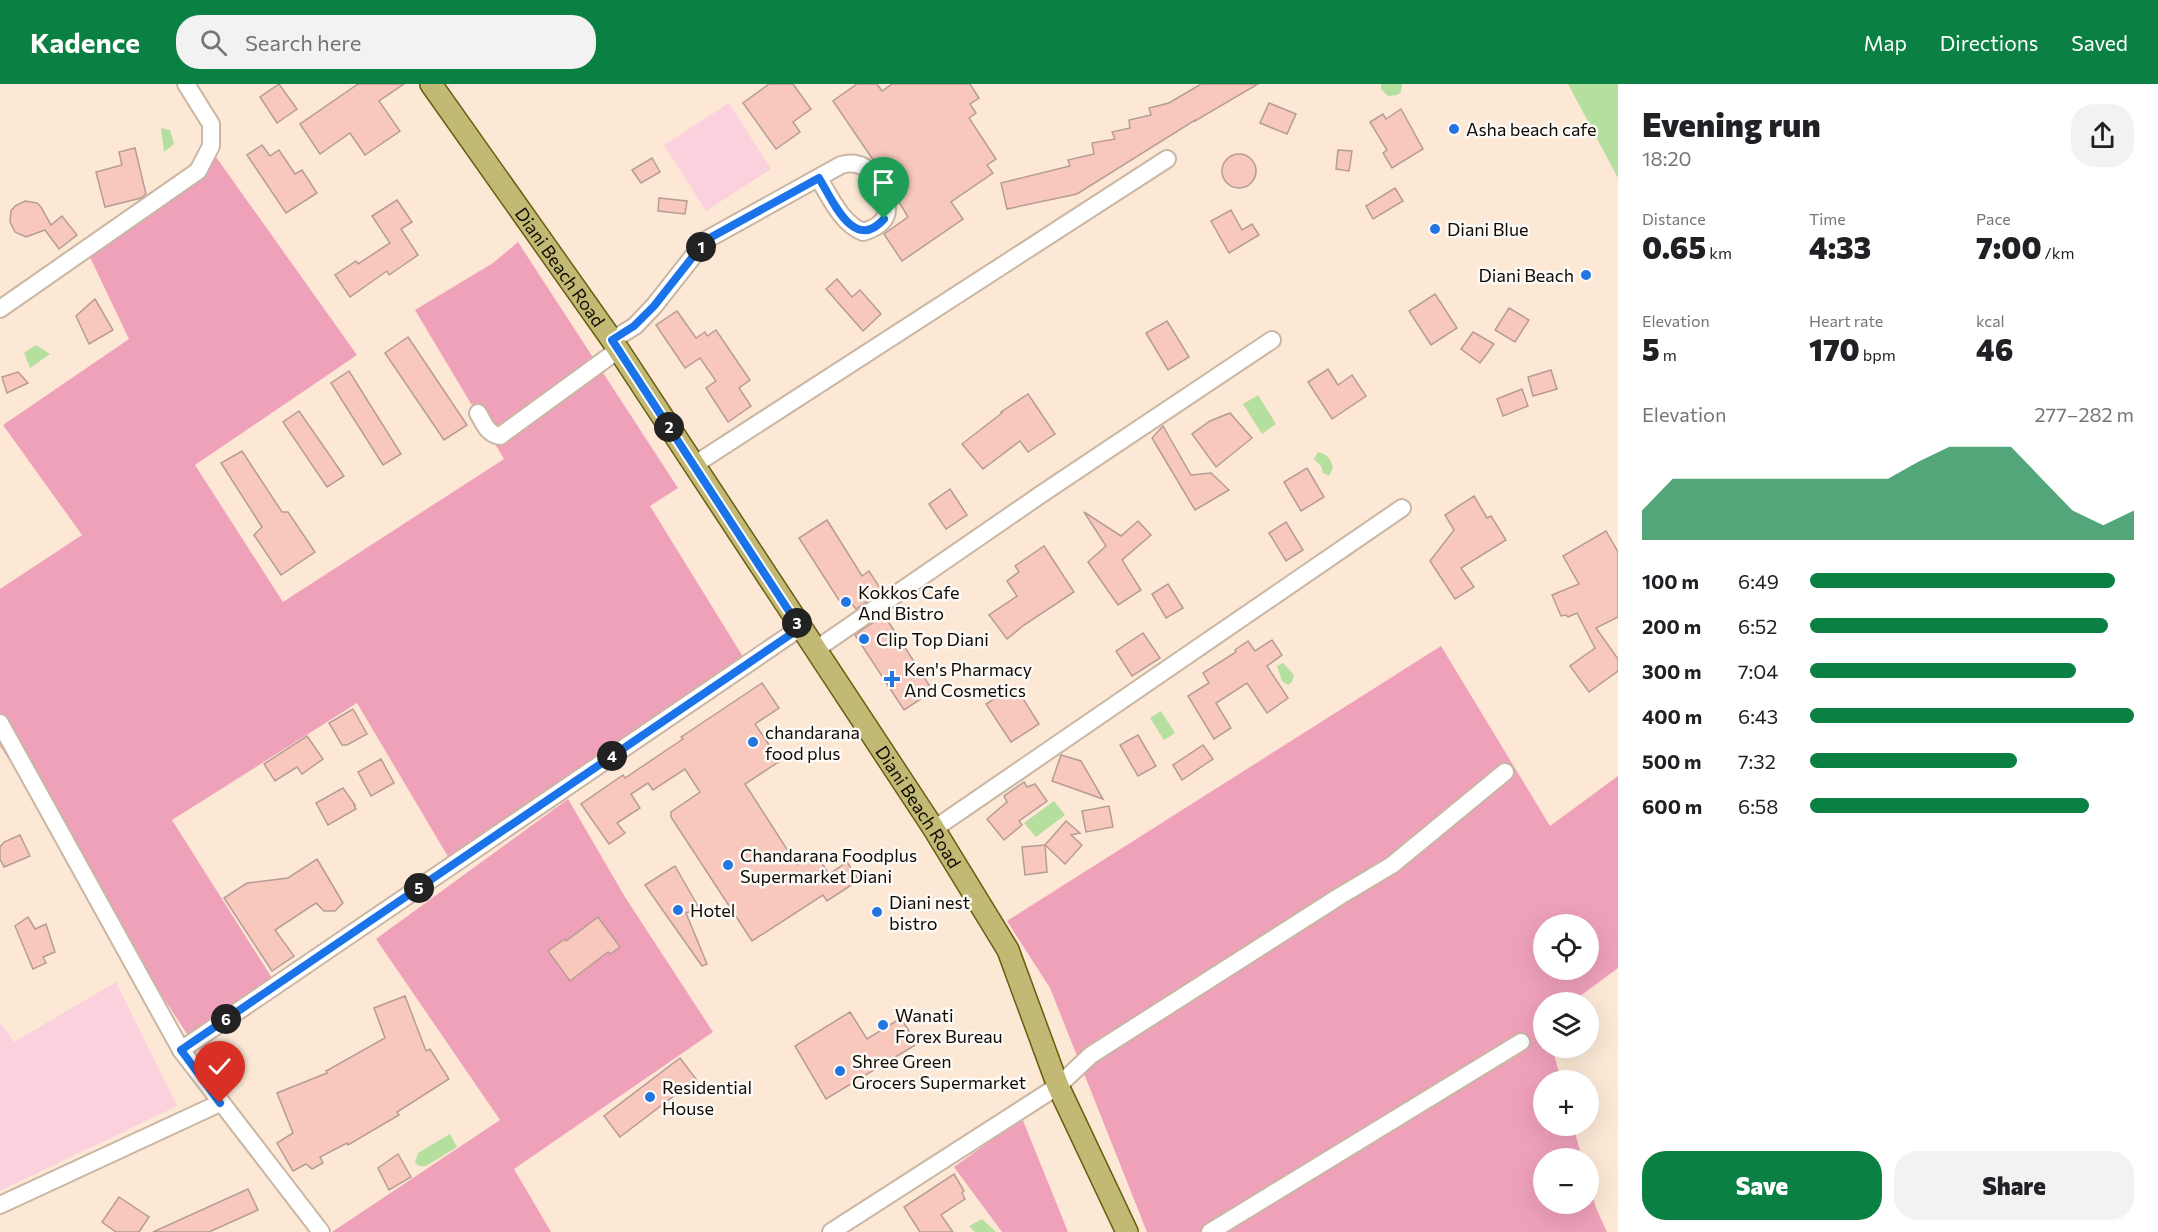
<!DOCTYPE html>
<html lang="en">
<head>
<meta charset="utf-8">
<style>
	:root { --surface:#fff; --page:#f2f2f2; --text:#202124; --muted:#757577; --accent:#0b8043 }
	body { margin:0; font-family:Commissioner,sans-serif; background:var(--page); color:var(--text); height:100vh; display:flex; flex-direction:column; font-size:22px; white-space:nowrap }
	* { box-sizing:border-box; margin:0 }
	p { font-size:20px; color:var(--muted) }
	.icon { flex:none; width:33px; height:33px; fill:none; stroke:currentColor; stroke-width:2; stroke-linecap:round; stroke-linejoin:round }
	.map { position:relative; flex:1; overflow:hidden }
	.panel { display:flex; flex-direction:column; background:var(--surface); width:540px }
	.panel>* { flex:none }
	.buttons { position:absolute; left:1533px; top:830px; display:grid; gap:12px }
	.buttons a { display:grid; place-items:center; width:66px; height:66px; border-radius:50%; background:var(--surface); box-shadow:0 6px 24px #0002; font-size:30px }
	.pin { position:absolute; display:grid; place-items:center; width:51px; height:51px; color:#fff; margin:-62px -26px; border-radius:50% 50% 50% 0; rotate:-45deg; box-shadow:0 0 6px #0007 }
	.pin .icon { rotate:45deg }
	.km { position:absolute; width:30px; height:30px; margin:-15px; border-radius:50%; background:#222; color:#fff; font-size:16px; line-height:30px; text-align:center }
	.round { display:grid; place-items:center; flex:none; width:63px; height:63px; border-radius:24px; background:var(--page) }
	.summary { display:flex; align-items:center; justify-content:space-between; height:102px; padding:0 24px }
	h1 { font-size:33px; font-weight:800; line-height:45px }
	.stats { display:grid; grid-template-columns:repeat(3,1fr); gap:9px; height:102px; padding:6px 24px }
	.stats div { display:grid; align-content:center }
	.stats b { font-size:30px; font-weight:800 }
	.stats small { font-size:16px; font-weight:400 }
	.stats p { font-size:16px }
	.chart { height:168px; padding:12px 24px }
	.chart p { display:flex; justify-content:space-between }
	.chart svg { width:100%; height:108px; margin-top:6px; fill:var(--accent); opacity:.7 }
	.button { display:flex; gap:12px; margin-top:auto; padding:12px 24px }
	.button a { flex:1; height:69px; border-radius:24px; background:var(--accent); color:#fff; font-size:24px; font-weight:800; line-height:69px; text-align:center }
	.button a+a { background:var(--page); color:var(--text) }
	ul { padding:0 24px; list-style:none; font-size:20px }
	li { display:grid; grid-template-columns:96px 72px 1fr; align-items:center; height:45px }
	li i { height:15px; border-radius:8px; background:var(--accent) }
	header { display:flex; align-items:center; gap:36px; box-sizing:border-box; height:84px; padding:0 30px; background:var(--accent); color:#fff }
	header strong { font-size:28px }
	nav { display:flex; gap:33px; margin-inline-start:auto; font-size:21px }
	.search { width:420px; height:54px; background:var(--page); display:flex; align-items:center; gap:15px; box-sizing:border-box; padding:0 21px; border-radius:24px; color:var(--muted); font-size:22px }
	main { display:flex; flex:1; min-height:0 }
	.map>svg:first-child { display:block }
</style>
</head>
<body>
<header>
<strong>Kadence</strong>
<div class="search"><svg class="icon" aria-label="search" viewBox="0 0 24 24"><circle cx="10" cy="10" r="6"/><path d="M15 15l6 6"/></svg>Search here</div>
<nav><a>Map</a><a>Directions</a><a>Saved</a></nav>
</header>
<main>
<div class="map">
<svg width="1618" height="1148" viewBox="0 0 1618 1148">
	<rect width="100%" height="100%" fill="#fce8d5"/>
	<g fill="#fbd1de">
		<polygon points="729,19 771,85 706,127 664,61"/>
		<polygon points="116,898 177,1022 0,1107 0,938 14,958"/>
	</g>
	<g fill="#efa1ba" fill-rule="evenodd">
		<polygon points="216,73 357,271 195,381 283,518 504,375 415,226 493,179 518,158 678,404 650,422 745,576 450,776 357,619 172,736 272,894 187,950 0,662 0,505 82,451 3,341 129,255 86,165"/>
		<path d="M1441 562 1550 742 1618 692V884L1572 918H1544V963H1552L1561 996H1544V1041H1573L1582 1074H1544V1119H1588L1589 1098 1596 1124 1607 1148H1147L1050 904 1007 837ZM1544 840H1588V885H1544Z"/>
		<polygon points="568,715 625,813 713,948 514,1085 551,1148 332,1148 500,1036 376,855"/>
		<polygon points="1022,1034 1068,1148 1002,1148 954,1083"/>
	</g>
	<g fill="#b5df9f">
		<polygon points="1381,0 1402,0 1401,8 1397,11 1388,12 1381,5"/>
		<polygon points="1568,0 1618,0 1618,94"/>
		<polygon points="161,44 170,46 174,60 164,68"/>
		<polygon points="36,261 50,270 30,284 24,269"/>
		<polygon points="1258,311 1276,340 1262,350 1243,320"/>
		<path d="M1318 368C1327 370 1331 375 1333 384L1329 392 1323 389 1321 382 1314 375Z"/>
		<polygon points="1283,579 1294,591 1292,598 1288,601 1282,597 1277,582"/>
		<polygon points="1161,627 1175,649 1164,656 1150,634"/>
		<polygon points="1054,717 1065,731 1036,753 1024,739"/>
		<polygon points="450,1050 457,1063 426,1082 420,1082 415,1079 418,1069"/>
		<polygon points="982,1135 996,1148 975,1148 969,1142"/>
	</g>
	<g fill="#f8c8bd" stroke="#b79c96" stroke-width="1.5">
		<polygon points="279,0 297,25 277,39 260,13"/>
		<polygon points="358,0 404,0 379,17 400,47 365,71 350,49 320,70 300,40"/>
		<polygon points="769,0 793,0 811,25 793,38 800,48 776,65 743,19"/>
		<polygon points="857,0 877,0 882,7 892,0 970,0 979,14 970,20 976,29 969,34 996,75 987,81 993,89 951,118 963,135 902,177 884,150 908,133 880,86 833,17"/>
		<polygon points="1201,0 1258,0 1195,37 1195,36 1077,110 1007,125 1001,99 1070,82 1068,76 1094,70 1092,59 1115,55 1112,48 1130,44 1129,36 1151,31 1149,24 1169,19"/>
		<polygon points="1269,19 1296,30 1287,50 1260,39"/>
		<polygon points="1401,25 1423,65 1392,84 1383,69 1387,66 1370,38 1383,30 1386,35"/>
		<polygon points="262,61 270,72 279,66 295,90 302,86 317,109 286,129 247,71"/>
		<polygon points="135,64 146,110 141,114 105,123 96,88 122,81 119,68"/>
		<polygon points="1338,66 1352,67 1349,87 1336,85"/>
		<circle cx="1239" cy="87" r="17"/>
		<polygon points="652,74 660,88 641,99 632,86"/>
		<polygon points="1395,104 1403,117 1373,135 1366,122"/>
		<polygon points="659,114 687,117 685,130 658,127"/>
		<polygon points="397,116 412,138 401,145 418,171 389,191 387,187 350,213 335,191 356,177 358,180 390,159 372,132"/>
		<polygon points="25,117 37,119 41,123 51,141 62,132 77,151 59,165 45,146 26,153 15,148 10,138 11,127 15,122"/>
		<polygon points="1231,126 1242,146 1252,140 1259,151 1229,169 1211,137"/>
		<polygon points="837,195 852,213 860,206 881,230 863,247 826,205"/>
		<polygon points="1435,210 1457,244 1431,261 1409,227"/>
		<polygon points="95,215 113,246 89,260 76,232"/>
		<polygon points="1509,224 1529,236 1515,258 1495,246"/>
		<polygon points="677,227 696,254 705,248 707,252 716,246 750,296 739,304 751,322 728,338 706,304 716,297 700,274 685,284 656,241"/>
		<polygon points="1167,237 1189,273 1168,286 1146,249"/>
		<polygon points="1473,248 1494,260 1480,279 1461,265"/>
		<polygon points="408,253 467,341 444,356 385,269"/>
		<polygon points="1328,285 1338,301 1352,291 1366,312 1332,335 1308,298"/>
		<polygon points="1551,286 1557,305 1533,312 1528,293"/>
		<polygon points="349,287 401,370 383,381 331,299"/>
		<polygon points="18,288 28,299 7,309 2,293"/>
		<polygon points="1522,305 1528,322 1503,332 1497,315"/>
		<polygon points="1028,310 1055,350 1028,368 1020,357 983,385 962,360 1002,329 1001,328"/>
		<polygon points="299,327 344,392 327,403 283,338"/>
		<polygon points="1230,329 1252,354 1216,383 1192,350 1210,337"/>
		<polygon points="1163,342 1191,391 1211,389 1229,406 1195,426 1152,354"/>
		<polygon points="242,367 282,428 288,428 315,468 281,491 254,451 262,443 221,379"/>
		<polygon points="1307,384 1324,413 1301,427 1284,398"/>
		<polygon points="950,405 967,431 946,445 929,420"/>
		<polygon points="1474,412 1487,434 1491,432 1506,456 1461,484 1474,503 1455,515 1430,477 1454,446 1445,431"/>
		<polygon points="1084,428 1121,452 1138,437 1151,451 1122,476 1141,506 1118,521 1088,478 1106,462"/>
		<polygon points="827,436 862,492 869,487 882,507 856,525 851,519 844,524 799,454"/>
		<polygon points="1286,438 1303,466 1286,477 1269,449"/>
		<polygon points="1606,447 1618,468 1618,533 1596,544 1618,575 1618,587 1589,608 1570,582 1595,564 1577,529 1568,533 1566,531 1561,532 1552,511 1579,500 1563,472"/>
		<polygon points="1044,462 1074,508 1024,541 1007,555 989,531 1017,512 1007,497 1019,488 1015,482"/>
		<polygon points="1168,500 1183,524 1166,534 1152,510"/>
		<polygon points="884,531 933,607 904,626 855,551"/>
		<polygon points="1143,549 1160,574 1132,592 1116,567"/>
		<polygon points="1272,556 1282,571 1267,582 1288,614 1267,629 1247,599 1216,619 1231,644 1214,655 1188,612 1209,599 1203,589 1236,568 1235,566 1248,557 1255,567"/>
		<polygon points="762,599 779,624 755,640 780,677 745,700 797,781 815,769 829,790 847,778 859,796 827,817 823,811 752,857 671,733 671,728 700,708 685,685 653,706 648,699 631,710 640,724 617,739 625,749 609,760 581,720 623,691 625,694 683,655 681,653"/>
		<polygon points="1015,602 1039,640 1011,658 986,620"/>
		<polygon points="353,625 367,650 347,661 342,661 329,639"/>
		<polygon points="1138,651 1156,682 1138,692 1120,661"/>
		<polygon points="307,652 323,675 302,690 297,683 275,697 264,680"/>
		<polygon points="1203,661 1213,675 1182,696 1173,681"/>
		<polygon points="1061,671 1081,677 1103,715 1052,697"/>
		<polygon points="381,675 394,699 371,712 358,688"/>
		<polygon points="1024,698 1027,703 1035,700 1047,717 1019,737 1022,741 1004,756 987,735 1007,718 1004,712"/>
		<polygon points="343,704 355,721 354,721 356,725 328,741 316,719"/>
		<polygon points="1109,722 1113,743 1086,748 1082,727"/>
		<polygon points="1066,737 1080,749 1071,751 1082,761 1065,780 1045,761"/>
		<polygon points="20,751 30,772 4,783 0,775 0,763 4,758"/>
		<polygon points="1045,761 1047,788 1025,791 1022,763"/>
		<polygon points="317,775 343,819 335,827 324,827 316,819 275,846 294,872 272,887 224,814 247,799 288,794"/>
		<polygon points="675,782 699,824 686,829 707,880 702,882 645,801"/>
		<polygon points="28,833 35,845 46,840 55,868 43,873 46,879 33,885 15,842"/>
		<polygon points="598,833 620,863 610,870 608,868 570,897 548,867 565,855 566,857"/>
		<polygon points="405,912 426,967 430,965 449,995 397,1028 399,1031 348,1061 347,1059 320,1073 323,1079 312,1085 306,1080 293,1087 277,1059 293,1049 277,1009 327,989 326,987 385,954 374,924"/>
		<polygon points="850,928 867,955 901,934 917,960 826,1015 795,962"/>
		<polygon points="680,974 696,995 620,1053 604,1032"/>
		<polygon points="398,1070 411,1093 389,1106 378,1084"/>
		<polygon points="954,1090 964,1107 962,1109 965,1115 941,1131 953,1148 920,1148 904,1123"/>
		<polygon points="248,1105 258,1126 209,1148 153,1148"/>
		<polygon points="119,1113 149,1133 139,1148 116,1148 102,1138"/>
	</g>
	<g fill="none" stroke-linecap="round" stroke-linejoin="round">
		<defs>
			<g id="minor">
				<polyline points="0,225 198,87 211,62 211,40 186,0"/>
				<path d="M612 256 635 242 654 222 706 156 841 81C848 79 857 79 864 83 870 87 874 96 878 102 893 124 890 140 863 148 842 140 830 113 819 95"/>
				<path d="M478 329C484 339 487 350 500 352L618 266"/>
				<polyline points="694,381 1167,75"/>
				<polyline points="815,566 1043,409 1272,256"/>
				<polyline points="0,639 181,966 321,1148"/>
				<polyline points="934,745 1402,424"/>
				<polyline points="181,966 800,544"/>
				<polyline points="0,1121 220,1019"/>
				<polyline points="831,1148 1058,1002 1091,971 1340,812 1392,781 1505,688"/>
				<polyline points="1210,1148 1521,958"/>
			</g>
			<g id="major">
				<path id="s1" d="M431 0 612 256 934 745 1008 866 1058 1002 1127 1148"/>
			</g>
		</defs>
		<use href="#minor" stroke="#c9b6a3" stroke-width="20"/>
		<use href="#major" stroke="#695d11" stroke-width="24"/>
		<use href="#minor" stroke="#fff" stroke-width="16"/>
		<use href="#major" stroke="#c2b974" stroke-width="21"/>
	</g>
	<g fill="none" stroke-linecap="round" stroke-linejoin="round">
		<defs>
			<path id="route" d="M220 1019 181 966 800 544 612 256 634 242 654 222 706 156 819 94C833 117 854 169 884 135"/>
		</defs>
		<use href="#route" stroke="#fff" stroke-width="12"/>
		<use href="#route" stroke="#1a73e8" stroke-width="8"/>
	</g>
	<g fill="#2176e1" stroke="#fdf9f5" stroke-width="2">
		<circle cx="1454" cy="45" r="6"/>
		<circle cx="1435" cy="145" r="6"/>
		<circle cx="1586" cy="191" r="6"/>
		<circle cx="846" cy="518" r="6"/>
		<circle cx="864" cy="555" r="6"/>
		<path d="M889 586h6v6h6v6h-6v6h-6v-6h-6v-6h6z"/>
		<circle cx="753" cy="658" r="6"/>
		<circle cx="728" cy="781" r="6"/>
		<circle cx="678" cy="826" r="6"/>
		<circle cx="877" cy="828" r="6"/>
		<circle cx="883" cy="941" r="6"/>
		<circle cx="840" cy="987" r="6"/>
		<circle cx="650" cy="1013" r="6"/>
	</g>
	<g text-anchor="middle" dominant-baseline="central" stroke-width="5" stroke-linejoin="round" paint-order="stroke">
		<g font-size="18" fill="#100a05" stroke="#fdf9f5" text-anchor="start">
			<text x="1466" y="45">Asha beach cafe</text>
			<text x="1447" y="145">Diani Blue</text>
			<text x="1574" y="191" text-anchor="end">Diani Beach</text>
			<text x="858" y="508">Kokkos Cafe<tspan x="858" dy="21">And Bistro</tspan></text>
			<text x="876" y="555">Clip Top Diani</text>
			<text x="904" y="585">Ken's Pharmacy<tspan x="904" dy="21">And Cosmetics</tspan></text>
			<text x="765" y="648">chandarana<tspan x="765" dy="21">food plus</tspan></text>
			<text x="740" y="771">Chandarana Foodplus<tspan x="740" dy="21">Supermarket Diani</tspan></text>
			<text x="889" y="818">Diani nest<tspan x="889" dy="21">bistro</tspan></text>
			<text x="690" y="826">Hotel</text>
			<text x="895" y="931">Wanati<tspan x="895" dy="21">Forex Bureau</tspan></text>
			<text x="852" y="977">Shree Green<tspan x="852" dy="21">Grocers Supermarket</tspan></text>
			<text x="662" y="1003">Residential<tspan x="662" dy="21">House</tspan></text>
		</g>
		<g font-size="18" fill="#100a05" stroke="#fdf9f5">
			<text stroke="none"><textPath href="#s1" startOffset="224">Diani Beach Road</textPath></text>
			<text stroke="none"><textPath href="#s1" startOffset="872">Diani Beach Road</textPath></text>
		</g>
	</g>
</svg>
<div class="buttons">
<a><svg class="icon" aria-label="locate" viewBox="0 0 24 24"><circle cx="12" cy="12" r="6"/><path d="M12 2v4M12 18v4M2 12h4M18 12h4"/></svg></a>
<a><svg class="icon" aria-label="layers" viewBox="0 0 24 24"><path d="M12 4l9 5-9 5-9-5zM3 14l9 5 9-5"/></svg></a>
<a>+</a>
<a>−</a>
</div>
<div class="pin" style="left:884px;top:135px;background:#1e9e55"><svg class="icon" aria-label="arrive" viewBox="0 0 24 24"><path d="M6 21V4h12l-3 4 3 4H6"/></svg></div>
<div class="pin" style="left:220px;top:1019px;background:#d93025"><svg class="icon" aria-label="check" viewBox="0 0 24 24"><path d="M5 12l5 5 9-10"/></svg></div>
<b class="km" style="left:701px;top:163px">1</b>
<b class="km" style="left:669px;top:343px">2</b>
<b class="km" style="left:797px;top:539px">3</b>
<b class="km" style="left:612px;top:672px">4</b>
<b class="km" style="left:419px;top:804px">5</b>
<b class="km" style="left:226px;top:935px">6</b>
</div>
<section class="panel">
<div class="summary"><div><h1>Evening run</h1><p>18:20</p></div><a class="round"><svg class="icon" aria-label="share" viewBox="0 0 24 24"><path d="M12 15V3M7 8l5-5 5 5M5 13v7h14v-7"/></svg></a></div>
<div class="stats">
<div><p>Distance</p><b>0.65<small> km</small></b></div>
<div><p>Time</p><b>4:33</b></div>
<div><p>Pace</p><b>7:00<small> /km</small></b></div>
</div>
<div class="stats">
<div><p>Elevation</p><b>5<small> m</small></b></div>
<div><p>Heart rate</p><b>170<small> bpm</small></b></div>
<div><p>kcal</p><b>46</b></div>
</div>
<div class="chart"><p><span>Elevation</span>277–282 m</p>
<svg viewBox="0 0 160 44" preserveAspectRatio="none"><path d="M0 44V32L10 19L20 19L30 19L40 19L50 19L60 19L70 19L80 19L90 12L100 6L110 6L120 6L130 19L140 32L150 38L160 32V44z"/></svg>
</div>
<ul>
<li><b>100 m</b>6:49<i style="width:94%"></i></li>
<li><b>200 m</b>6:52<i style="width:92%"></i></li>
<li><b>300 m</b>7:04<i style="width:82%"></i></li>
<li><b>400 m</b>6:43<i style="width:100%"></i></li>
<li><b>500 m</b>7:32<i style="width:64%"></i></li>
<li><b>600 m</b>6:58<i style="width:86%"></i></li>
</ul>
<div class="button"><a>Save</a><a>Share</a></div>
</section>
</main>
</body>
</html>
